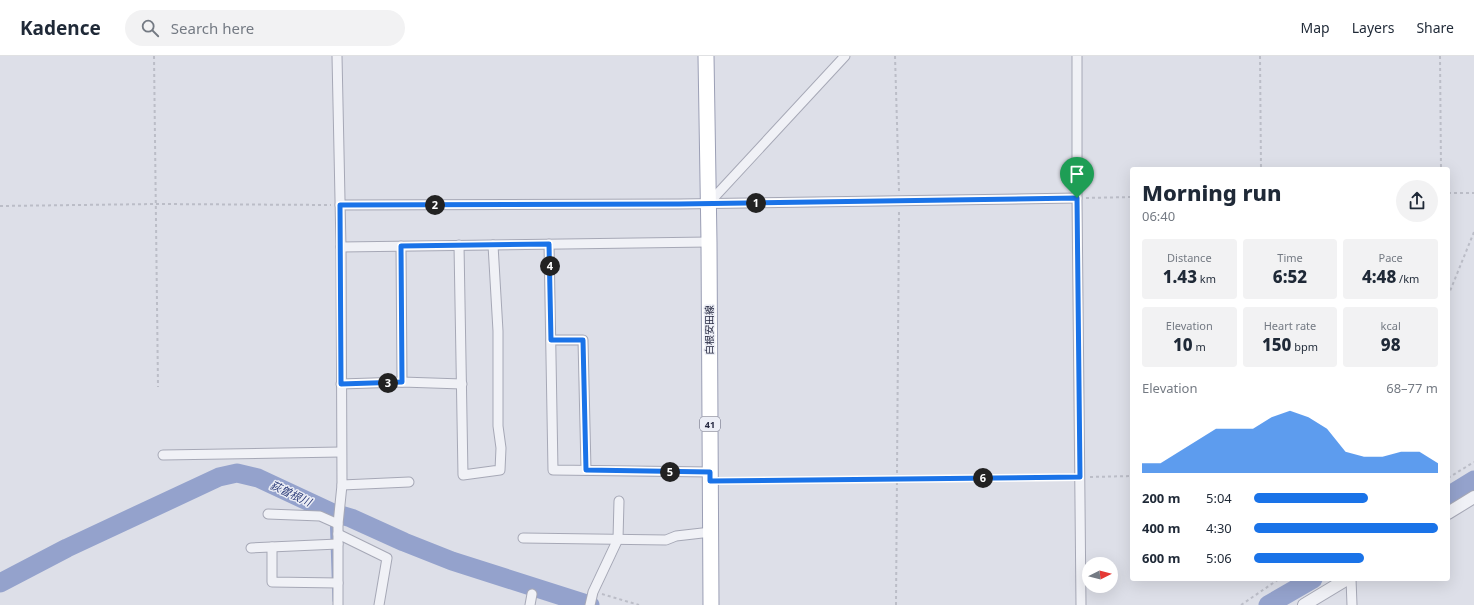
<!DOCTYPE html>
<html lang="en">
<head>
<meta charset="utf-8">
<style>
	:root { --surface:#fff; --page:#f2f2f3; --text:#1f2937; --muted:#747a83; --line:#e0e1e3; --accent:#1a73e8 }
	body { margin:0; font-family:"Noto Sans","Noto Sans JP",sans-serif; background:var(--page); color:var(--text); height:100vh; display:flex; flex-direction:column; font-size:15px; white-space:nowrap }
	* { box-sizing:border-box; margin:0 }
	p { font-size:13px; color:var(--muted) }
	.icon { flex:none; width:22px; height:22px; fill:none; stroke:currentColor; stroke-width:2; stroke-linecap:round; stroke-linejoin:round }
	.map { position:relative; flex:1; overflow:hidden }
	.details { position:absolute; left:1130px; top:111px; width:320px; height:414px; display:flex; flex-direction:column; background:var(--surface); border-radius:4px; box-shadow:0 4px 16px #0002 }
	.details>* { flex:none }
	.needle { width:26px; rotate:84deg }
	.controls { position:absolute; left:1082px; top:501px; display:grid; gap:8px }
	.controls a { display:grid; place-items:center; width:36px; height:36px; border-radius:50%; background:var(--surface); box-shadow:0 4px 16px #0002; font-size:20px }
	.pin { position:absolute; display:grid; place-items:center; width:34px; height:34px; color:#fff; margin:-41px -17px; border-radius:50% 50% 50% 0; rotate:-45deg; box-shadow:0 0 4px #0007 }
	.pin .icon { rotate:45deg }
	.km { position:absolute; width:20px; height:20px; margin:-10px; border-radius:50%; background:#222; color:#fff; font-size:11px; line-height:20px; text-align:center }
	.round { display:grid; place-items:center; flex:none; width:42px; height:42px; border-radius:21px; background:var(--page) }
	.overview { display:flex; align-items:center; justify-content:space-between; height:68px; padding:0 12px }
	h1 { font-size:22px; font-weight:800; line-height:30px }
	.metrics { display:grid; grid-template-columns:repeat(3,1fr); gap:6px; height:68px; padding:4px 12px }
	.metrics div { display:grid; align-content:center; border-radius:4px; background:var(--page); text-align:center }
	.metrics b { font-size:17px; font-weight:800 }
	.metrics small { font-size:11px; font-weight:400 }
	.metrics p { font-size:11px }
	.chart { height:112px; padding:8px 12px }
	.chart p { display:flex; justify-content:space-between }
	.chart svg { width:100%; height:72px; margin-top:4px; fill:var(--accent); opacity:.7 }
	ul { padding:0 12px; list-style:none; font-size:13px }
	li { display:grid; grid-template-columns:64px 48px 1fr; align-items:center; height:30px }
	li i { height:10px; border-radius:5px; background:var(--accent) }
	header { display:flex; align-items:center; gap:24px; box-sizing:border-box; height:56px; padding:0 20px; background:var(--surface); border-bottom:1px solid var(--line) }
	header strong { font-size:19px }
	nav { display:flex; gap:22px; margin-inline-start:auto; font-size:14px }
	.search { width:280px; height:36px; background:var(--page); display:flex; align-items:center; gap:10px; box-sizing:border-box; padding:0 14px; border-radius:22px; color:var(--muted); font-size:15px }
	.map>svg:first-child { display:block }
</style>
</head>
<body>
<header>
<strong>Kadence</strong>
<div class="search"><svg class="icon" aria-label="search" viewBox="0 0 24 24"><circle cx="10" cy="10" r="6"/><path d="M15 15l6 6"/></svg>Search here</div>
<nav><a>Map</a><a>Layers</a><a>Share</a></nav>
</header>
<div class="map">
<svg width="1474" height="549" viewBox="0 0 1474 549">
	<rect width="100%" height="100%" fill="#dddfe8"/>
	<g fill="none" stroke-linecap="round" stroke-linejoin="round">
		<polyline stroke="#94a2cc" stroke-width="3" points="331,456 334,545"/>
		<g stroke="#94a2cc" stroke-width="19">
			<polyline points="1448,440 1474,424"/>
			<polyline points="0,527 67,492 219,421 237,417 258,422 331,456 351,462 404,486 452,505 590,549"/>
			<polyline points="1268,549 1313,523"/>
		</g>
		<defs>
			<g id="minor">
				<polyline points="337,0 341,191 342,429 338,468 338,549"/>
				<polyline points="1077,0 1077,142 1081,549"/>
				<polyline points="708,148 845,0"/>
				<polyline points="340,149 679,148 1077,142"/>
				<polyline points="549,188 553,414 710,416"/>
				<polyline points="459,189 463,419 500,414 501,392 498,370 498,275 493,189"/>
				<polyline points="401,190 402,326"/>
				<polyline points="341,191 709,186"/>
				<polyline points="551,284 583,284 586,414"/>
				<polyline points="341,328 402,326 462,328"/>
				<polyline points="163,399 341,396"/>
				<polyline points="342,429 409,426"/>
				<polyline points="268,458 320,460 338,468"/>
				<polyline points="338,478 387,502 379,549"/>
				<polyline points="523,482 666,484 676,480 711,476"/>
				<polyline points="272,491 272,526 338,527"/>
				<polyline points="251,492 338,488"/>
				<polyline points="1351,523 1352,549"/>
				<polyline points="530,549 532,538"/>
				<polyline points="590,549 593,536 618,483 619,445"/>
			</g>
			<g id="tertiary">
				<polyline points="1448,457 1474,441"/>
				<polyline points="1304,549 1347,523"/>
			</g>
			<polyline id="primary" points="706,0 709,186 711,549"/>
		</defs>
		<use href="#minor" stroke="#a6a8b6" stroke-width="11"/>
		<use href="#tertiary" stroke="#a6a8b6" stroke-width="14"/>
		<use href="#primary" stroke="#9b9fb5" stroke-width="17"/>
		<g stroke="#bbbdc7" stroke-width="2" stroke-dasharray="3 3" stroke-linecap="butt">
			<polyline points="154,0 158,331"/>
			<polyline points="895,0 899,135"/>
			<polyline points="1260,0 1261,113"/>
			<polyline points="1440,0 1441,113"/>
			<polyline points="1448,137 1474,137"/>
			<polyline points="1086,142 1132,141"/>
			<polyline points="0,150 156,148 331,149"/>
			<polyline points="1448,240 1474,176"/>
			<polyline points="1090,421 1132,420"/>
			<polyline points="1448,422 1474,406"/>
			<polyline points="722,425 1071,421"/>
			<polyline points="602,538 639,549"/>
			<polyline points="896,549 899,153"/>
			<polyline points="1241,549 1279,523"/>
		</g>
		<use href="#minor" stroke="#f0f1f6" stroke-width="9"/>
		<use href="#tertiary" stroke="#f0f1f6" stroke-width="12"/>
		<use href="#primary" stroke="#fff" stroke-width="15"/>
	</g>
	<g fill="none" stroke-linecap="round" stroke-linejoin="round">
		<defs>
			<polygon id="route" points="1077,142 1080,421 710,425 710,416 586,414 583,284 551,284 549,188 401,190 402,326 341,328 340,149 679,148"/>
		</defs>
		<use href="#route" stroke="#fff" stroke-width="8"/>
		<use href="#route" stroke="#1a73e8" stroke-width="5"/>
	</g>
	<g text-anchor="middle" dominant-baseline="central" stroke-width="3" stroke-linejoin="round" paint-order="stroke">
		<rect fill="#eceef6" stroke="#616377" stroke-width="1" x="700" y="361" width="20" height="14" rx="3"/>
		<g font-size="9" font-weight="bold" fill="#252840">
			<text x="710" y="368">41</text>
		</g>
		<g font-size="10" fill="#252840" stroke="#eceef6">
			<text transform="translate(709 274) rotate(-90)">白根安田線</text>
		</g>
		<g font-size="11" font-style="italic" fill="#2b3b78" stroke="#eceef6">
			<text transform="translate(291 437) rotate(25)">荻曽根川</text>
		</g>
	</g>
</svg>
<div class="controls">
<a><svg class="needle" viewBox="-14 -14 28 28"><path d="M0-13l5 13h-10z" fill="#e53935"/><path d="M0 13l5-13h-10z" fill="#747a83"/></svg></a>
</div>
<div class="pin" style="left:1077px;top:142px;background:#1e9e55"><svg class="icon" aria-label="arrive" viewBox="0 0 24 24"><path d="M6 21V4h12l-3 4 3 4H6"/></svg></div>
<b class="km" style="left:756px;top:147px">1</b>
<b class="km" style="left:435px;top:149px">2</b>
<b class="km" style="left:388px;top:327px">3</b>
<b class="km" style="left:550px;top:210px">4</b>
<b class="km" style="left:670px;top:416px">5</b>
<b class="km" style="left:983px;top:422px">6</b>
<section class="details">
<div class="overview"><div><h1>Morning run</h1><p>06:40</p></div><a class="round"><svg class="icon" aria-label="share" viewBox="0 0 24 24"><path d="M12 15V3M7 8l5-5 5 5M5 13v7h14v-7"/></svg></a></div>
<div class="metrics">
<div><p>Distance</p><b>1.43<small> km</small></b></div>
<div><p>Time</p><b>6:52</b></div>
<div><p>Pace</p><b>4:48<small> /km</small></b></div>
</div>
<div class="metrics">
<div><p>Elevation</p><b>10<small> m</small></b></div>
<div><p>Heart rate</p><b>150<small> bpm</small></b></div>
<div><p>kcal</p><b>98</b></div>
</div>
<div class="chart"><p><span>Elevation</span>68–77 m</p>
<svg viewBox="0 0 160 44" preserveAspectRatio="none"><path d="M0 44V38L10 38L20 31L30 24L40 17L50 17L60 17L70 10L80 6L90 10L100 17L110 31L120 34L130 34L140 31L150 31L160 38V44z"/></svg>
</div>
<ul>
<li><b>200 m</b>5:04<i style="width:62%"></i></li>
<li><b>400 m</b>4:30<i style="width:100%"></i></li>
<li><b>600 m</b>5:06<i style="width:60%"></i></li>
</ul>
</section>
</div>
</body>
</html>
